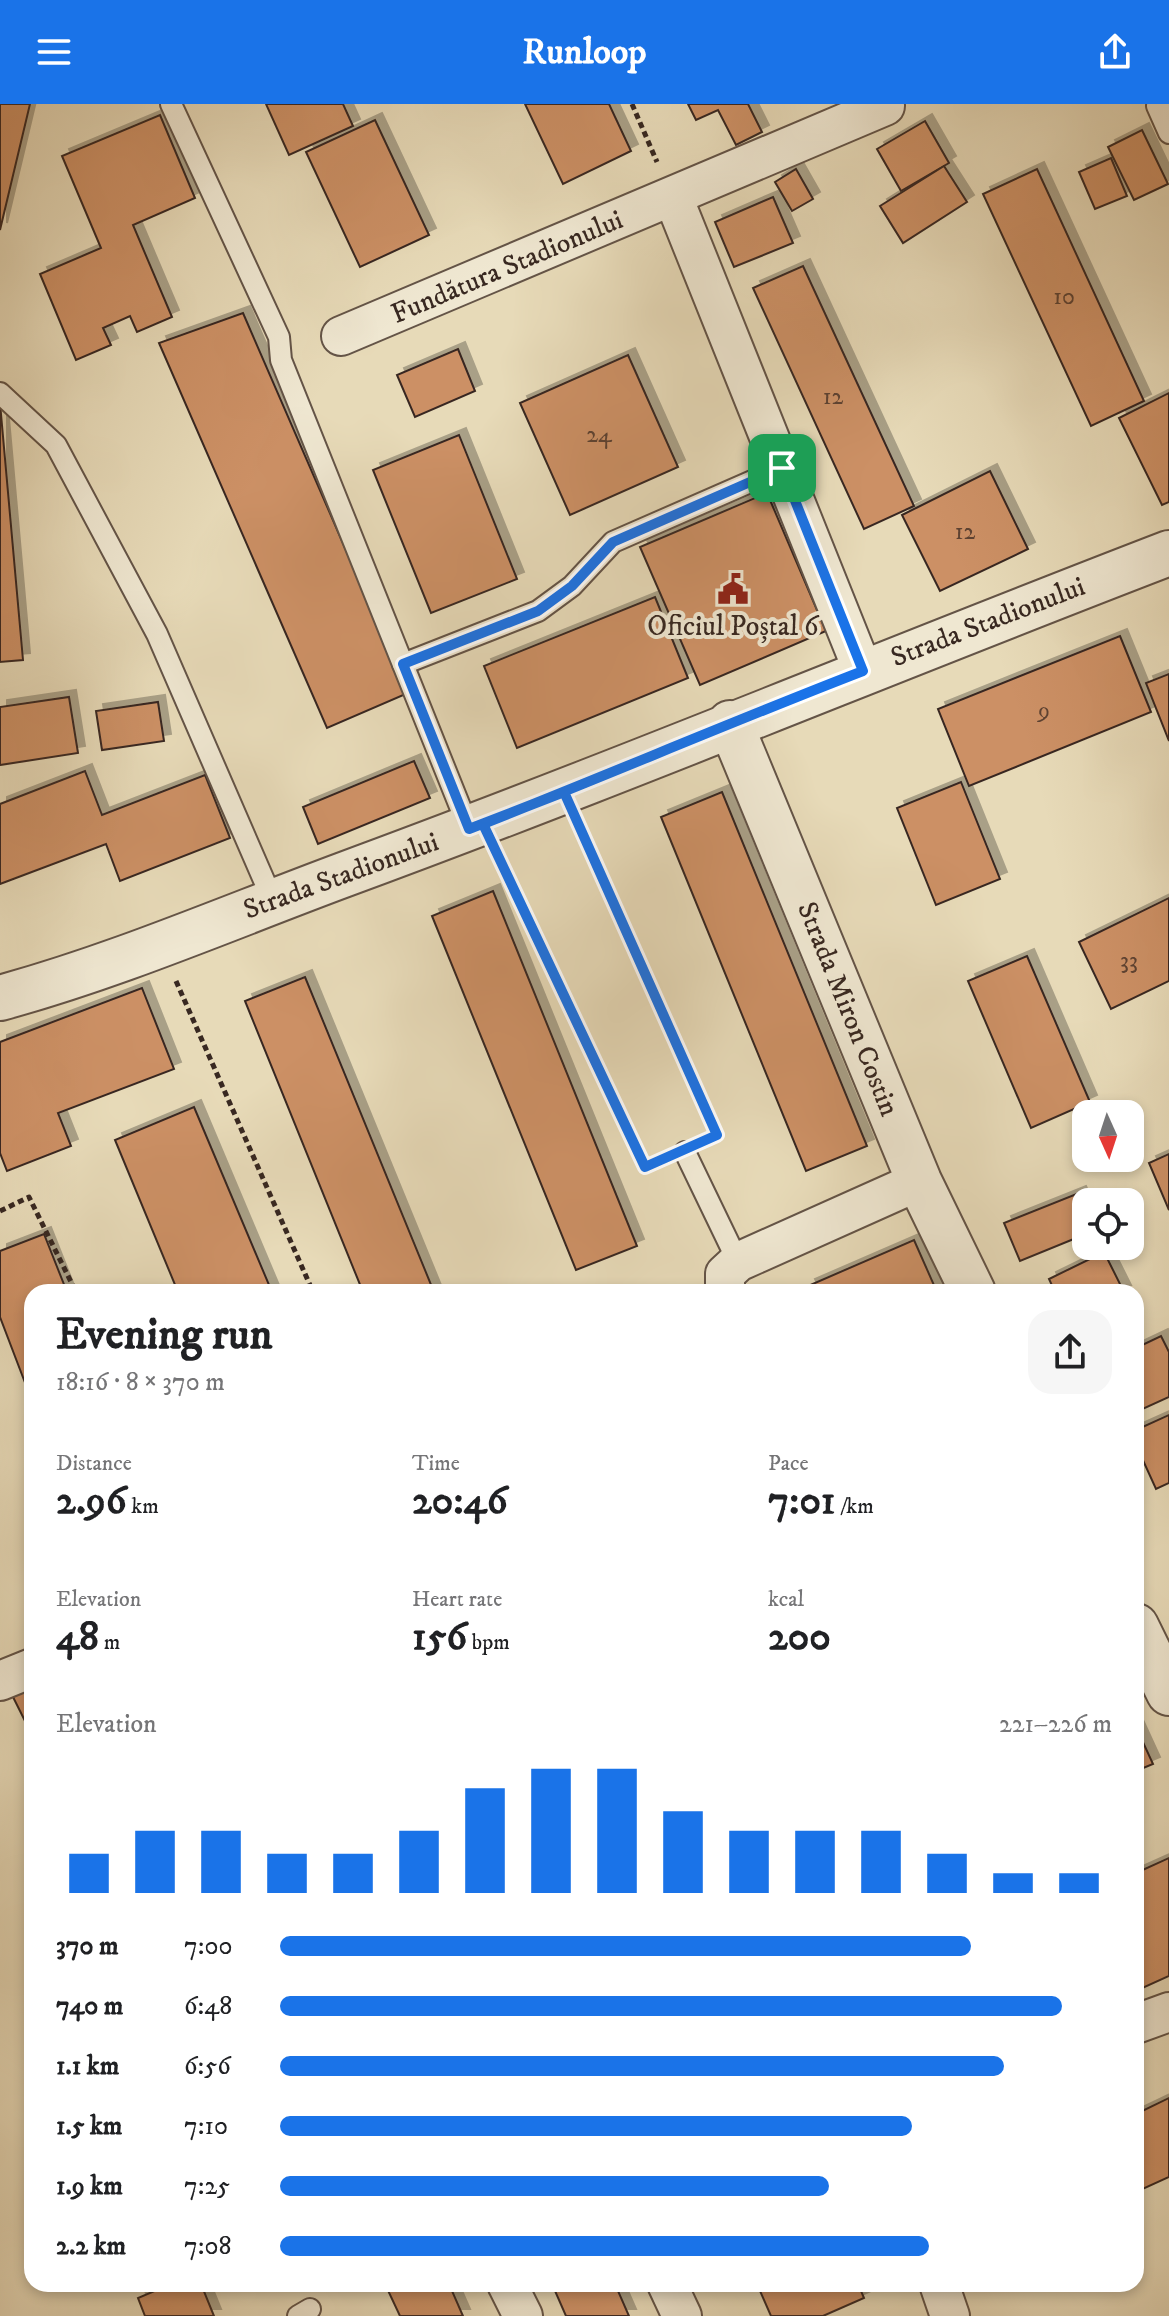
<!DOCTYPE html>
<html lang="en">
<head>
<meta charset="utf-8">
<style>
	:root { --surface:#fff; --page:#f6f6f6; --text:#202124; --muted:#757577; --accent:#1a73e8 }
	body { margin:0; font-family:"IM FELL DW Pica",serif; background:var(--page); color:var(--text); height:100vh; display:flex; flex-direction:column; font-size:30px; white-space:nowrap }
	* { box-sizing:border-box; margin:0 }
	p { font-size:26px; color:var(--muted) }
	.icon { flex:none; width:44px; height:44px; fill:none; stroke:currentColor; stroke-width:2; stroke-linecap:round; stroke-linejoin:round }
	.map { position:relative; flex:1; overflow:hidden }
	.side { position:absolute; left:24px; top:1180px; width:1120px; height:1008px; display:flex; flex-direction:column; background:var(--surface); border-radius:24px; box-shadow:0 4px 12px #0003 }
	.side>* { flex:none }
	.needle { width:52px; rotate:177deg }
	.tools { position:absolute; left:1072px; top:996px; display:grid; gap:16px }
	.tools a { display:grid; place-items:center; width:72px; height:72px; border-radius:16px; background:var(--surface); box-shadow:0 4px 12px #0003; font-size:40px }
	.pin { position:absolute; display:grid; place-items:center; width:68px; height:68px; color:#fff; margin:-34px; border-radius:16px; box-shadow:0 4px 12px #0006 }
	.round { display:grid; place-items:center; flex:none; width:84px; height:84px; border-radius:24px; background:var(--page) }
	.head { display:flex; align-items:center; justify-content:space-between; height:136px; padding:0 32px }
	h1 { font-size:44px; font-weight:800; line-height:60px }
	.figures { display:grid; grid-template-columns:repeat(3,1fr); gap:12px; height:136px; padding:8px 32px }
	.figures div { display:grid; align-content:center }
	.figures b { font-size:40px; font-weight:800 }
	.figures small { font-size:22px; font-weight:400 }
	.figures p { font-size:22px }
	.chart { height:224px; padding:16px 32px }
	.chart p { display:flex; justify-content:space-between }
	.chart svg { width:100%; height:144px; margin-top:8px; stroke:var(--accent); stroke-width:6 }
	ul { padding:0 32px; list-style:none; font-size:26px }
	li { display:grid; grid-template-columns:128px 96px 1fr; align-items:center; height:60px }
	li i { height:20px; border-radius:10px; background:var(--accent) }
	header { display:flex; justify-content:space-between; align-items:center; height:104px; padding:0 32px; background:var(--accent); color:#fff; font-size:36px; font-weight:800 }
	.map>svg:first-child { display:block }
</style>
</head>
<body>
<header><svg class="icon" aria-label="menu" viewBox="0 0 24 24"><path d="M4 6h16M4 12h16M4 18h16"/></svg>Runloop<svg class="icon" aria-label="share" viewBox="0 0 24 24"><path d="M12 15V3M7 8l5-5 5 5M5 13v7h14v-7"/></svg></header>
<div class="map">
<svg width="1169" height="2212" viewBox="0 0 1169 2212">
	<defs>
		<filter id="shadow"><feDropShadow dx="7" dy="-7" stdDeviation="0" flood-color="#0004"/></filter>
	</defs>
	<rect width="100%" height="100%" fill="#e7dab8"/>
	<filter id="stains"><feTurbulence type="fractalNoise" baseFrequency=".0025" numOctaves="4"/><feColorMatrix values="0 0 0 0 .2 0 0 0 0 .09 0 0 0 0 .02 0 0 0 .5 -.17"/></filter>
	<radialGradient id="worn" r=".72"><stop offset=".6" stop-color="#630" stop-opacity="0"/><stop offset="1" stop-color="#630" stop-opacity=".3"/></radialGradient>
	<g fill="#cc9065" stroke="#382821" stroke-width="2" filter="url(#shadow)">
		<polygon points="0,0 30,0 0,126"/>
		<polygon points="266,0 343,0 353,22 289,51"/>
		<polygon points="525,0 609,0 631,47 563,80"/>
		<polygon points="688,0 748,0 762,28 736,41 718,6 696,16"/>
		<polygon points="160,11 195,94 133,121 172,213 137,228 130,212 103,224 111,241 76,256 40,170 101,144 62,52"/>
		<polygon points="375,16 429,131 360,163 306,48"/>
		<polygon points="925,17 949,59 901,87 877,45"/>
		<polygon points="1142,26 1168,80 1134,96 1108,43"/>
		<polygon points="1111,54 1127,92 1095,105 1079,68"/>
		<polygon points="944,62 967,98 903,139 880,102"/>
		<polygon points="796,65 813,95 792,107 775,78"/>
		<polygon points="1037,65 1144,297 1091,322 983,90"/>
		<polygon points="773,93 793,139 734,163 715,118"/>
		<polygon points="803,162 914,402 864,425 753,184"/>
		<polygon points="243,209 408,589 327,624 159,239"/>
		<polygon points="458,245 475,287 415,313 397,271"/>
		<polygon points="628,251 678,363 570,411 520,299"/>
		<polygon points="1169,289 1169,398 1162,401 1119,314"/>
		<polygon points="0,299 23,556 0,558"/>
		<polygon points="459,331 517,475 431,509 373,366"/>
		<polygon points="990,367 1028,445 940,487 902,411"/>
		<polygon points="767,389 826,527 700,581 640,443"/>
		<polygon points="655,493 688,574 517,644 484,562"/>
		<polygon points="1120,532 1151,608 969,682 938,605"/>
		<polygon points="1169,570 1169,637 1146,579"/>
		<polygon points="69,593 78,649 0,661 0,603"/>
		<polygon points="158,598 164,637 102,646 96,607"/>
		<polygon points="414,657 430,694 318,740 303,703"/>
		<polygon points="85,667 102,711 205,671 230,734 120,777 106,740 0,780 0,700"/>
		<polygon points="961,678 1000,775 936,801 897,704"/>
		<polygon points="722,688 867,1042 806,1067 661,713"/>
		<polygon points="493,787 637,1142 576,1166 432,812"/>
		<polygon points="1169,794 1169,877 1111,905 1079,838"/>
		<polygon points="1027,852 1090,998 1031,1024 968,877"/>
		<polygon points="305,873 434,1188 363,1188 245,897"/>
		<polygon points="142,884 174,965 58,1009 71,1042 7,1067 0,1049 0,938"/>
		<polygon points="194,1003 272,1188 178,1188 115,1036"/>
		<polygon points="1169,1050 1169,1106 1149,1059"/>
		<polygon points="1079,1089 1086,1106 1086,1130 1020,1157 1004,1119"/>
		<polygon points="44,1130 67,1188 32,1188 32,1297 0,1213 0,1147"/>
		<polygon points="914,1136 937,1188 811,1188 808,1182"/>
		<polygon points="1104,1148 1124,1188 1055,1188 1049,1175"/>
		<polygon points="1161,1232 1169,1248 1169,1293 1136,1308 1136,1244"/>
		<polygon points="1169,1311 1169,1379 1156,1385 1136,1341 1136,1326"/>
		<polygon points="32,1579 32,1631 11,1589"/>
		<polygon points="1136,1623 1153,1660 1136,1667"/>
		<polygon points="1169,1754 1169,1872 1138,1886 1136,1769"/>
		<polygon points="1169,1994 1169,2073 1136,2088 1136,2010"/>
		<polygon points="171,2180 201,2180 214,2212 145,2212 138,2194"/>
		<polygon points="385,2180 449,2180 463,2212 400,2212"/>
		<polygon points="552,2180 615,2180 629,2212 566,2212"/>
		<polygon points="757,2180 858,2180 864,2194 823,2212 771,2212"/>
	</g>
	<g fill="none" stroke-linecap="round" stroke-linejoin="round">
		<defs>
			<g id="service">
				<polyline points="171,0 279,233 281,256 469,725"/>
				<polyline points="1161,0 1157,2 1169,29"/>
				<polyline points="0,289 56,341 157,530 273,797"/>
				<polyline points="403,560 538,507 572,482 613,438 782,364"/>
				<polyline points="685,1048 738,1158"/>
				<polyline points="298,2212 310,2205"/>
			</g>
			<g id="minor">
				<polyline points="673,93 863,567"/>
				<polyline points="341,232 885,2"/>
				<polyline points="725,1188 725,1170 738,1158 919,1077"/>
				<polyline points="0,1577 32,1564"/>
				<polyline points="1136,1920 1169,1908"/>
				<polyline points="507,2180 523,2212"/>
				<polyline points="667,2180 682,2212"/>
				<polyline points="939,2180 950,2212"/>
			</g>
			<g id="tertiary">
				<polyline points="730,619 919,1077 973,1188"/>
				<path d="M0 894C117 862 230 813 343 771 620 669 893 555 1169 449"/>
				<polyline points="1136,1522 1169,1589"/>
			</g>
		</defs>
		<use href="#service" stroke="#645447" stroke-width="24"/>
		<use href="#minor" stroke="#645447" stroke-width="42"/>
		<use href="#tertiary" stroke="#645447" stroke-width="48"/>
		<g stroke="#382821" stroke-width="5" stroke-dasharray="6 4" stroke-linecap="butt">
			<polyline points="632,0 657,58"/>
			<polyline points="581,726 717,1031 710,1035"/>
			<polyline points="500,755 645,1063 658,1058"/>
			<polyline points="176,877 313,1188"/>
			<polyline points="0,1107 29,1093 76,1188"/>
		</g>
		<use href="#service" stroke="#efe7d1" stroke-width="20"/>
		<use href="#minor" stroke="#efe7d1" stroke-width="38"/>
		<use href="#tertiary" stroke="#efe7d1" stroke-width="44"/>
	</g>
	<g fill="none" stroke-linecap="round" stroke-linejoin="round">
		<defs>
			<path id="route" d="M782 364 613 438 572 482 538 507 403 560 469 725 564 688 717 1031 645 1063 483 720C610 670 736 616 863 567L782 364"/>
		</defs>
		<use href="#route" stroke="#fff" stroke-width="16"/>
		<use href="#route" stroke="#1a73e8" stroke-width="10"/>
	</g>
	<defs>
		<symbol id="civic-bare" viewBox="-9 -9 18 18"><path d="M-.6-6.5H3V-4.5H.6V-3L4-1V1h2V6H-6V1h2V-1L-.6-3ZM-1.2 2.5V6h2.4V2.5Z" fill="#8f2418" stroke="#efe7d1" stroke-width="2.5" paint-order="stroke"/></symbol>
	</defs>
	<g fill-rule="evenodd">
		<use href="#civic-bare" x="711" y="463" width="44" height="44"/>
	</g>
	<g text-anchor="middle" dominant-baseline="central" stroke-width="8" stroke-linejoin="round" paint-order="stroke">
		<g font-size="24" fill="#5d4232">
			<text x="1064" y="193">10</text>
			<text x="833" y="293">12</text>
			<text x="599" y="331">24</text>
			<text x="965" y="428">12</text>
			<text x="1044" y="607">9</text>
			<text x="1129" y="857">33</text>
		</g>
		<g font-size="28" fill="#382821" stroke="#efe7d1">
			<text transform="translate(507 163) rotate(-23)">Fundătura Stadionului</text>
			<text transform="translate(988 518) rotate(-21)">Strada Stadionului</text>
			<text transform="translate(341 772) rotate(-20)">Strada Stadionului</text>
			<text transform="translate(848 905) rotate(68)">Strada Miron Costin</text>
		</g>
		<g font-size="28" fill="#382821" stroke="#efe7d1">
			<text x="733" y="522">Oficiul Poștal 6</text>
		</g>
	</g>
	<rect width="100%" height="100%" filter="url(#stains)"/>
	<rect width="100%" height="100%" fill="url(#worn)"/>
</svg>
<div class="tools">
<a><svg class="needle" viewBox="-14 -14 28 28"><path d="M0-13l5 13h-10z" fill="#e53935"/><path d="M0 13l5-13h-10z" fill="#757577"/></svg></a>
<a><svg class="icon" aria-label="locate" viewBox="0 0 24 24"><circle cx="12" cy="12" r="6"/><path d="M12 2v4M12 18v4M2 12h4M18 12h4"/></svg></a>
</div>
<div class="pin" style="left:782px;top:364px;background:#1e9e55"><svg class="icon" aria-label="arrive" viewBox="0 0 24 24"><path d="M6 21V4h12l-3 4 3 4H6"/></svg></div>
<section class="side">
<div class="head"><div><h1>Evening run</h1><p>18:16 · 8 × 370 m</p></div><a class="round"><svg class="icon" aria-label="share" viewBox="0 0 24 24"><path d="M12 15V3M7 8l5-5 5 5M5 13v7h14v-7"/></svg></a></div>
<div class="figures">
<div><p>Distance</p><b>2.96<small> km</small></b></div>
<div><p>Time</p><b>20:46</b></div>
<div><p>Pace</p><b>7:01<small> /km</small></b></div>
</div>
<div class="figures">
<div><p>Elevation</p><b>48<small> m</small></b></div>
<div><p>Heart rate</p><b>156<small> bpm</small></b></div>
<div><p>kcal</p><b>200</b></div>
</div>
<div class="chart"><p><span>Elevation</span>221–226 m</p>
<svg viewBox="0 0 160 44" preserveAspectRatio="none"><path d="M5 44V32M15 44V25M25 44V25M35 44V32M45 44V32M55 44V25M65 44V12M75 44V6M85 44V6M95 44V19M105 44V25M115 44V25M125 44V25M135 44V32M145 44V38M155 44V38"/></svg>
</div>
<ul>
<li><b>370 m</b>7:00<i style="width:83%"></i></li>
<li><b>740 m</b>6:48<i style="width:94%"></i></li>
<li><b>1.1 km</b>6:56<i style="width:87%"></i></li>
<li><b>1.5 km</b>7:10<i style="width:76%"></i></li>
<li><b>1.9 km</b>7:25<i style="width:66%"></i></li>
<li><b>2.2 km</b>7:08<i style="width:78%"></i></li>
</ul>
</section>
</div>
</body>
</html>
